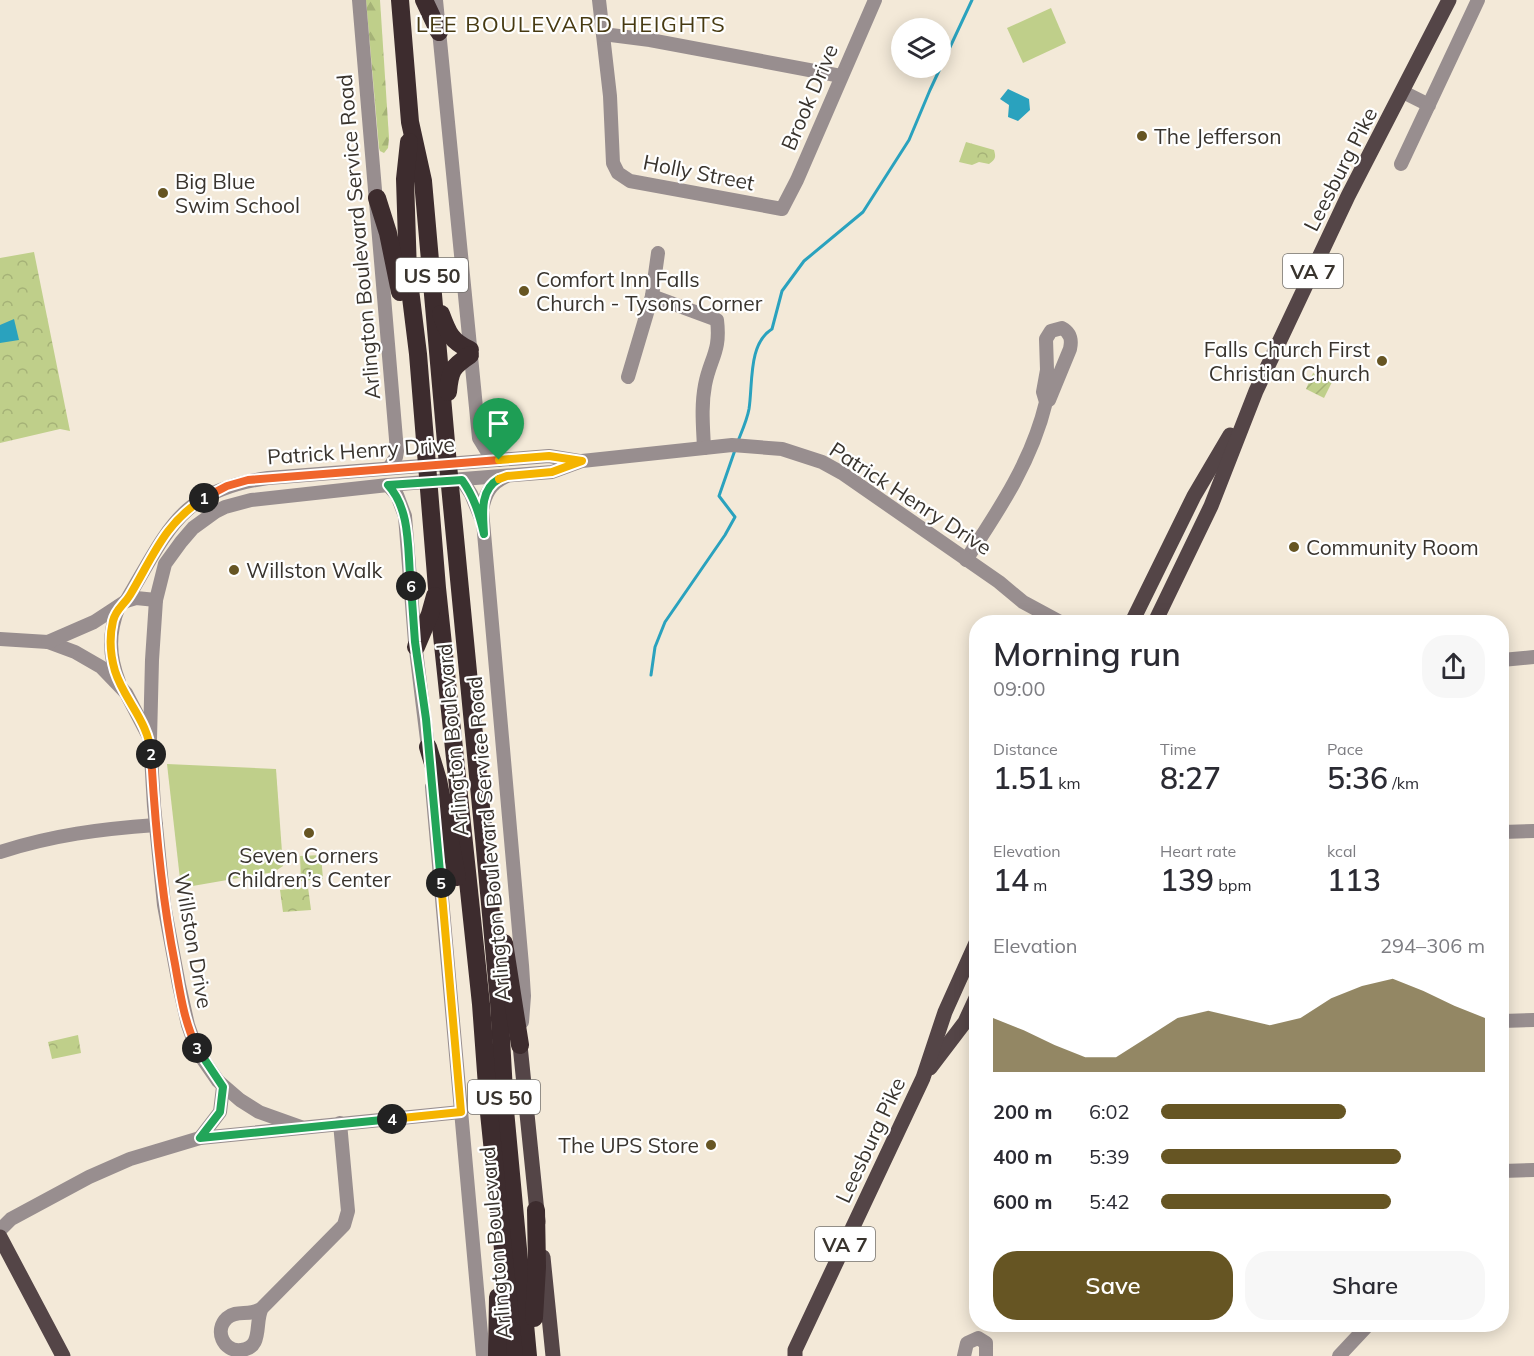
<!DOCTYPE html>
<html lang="en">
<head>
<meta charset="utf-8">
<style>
	:root { --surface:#fff; --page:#f7f7f7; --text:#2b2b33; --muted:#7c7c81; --accent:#665523 }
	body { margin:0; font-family:Mulish,sans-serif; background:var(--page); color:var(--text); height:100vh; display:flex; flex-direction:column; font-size:22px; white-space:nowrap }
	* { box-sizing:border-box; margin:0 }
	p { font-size:20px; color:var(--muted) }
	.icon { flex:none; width:33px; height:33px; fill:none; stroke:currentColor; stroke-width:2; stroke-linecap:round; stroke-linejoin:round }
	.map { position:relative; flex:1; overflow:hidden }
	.details { position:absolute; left:969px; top:615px; width:540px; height:717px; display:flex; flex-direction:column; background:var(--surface); border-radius:24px; box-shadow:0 3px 15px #0003 }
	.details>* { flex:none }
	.tools { position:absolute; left:891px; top:18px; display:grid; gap:12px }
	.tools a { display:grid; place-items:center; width:60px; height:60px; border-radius:50%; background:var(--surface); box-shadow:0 3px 15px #0003; font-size:30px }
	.pin { position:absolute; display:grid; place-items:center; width:51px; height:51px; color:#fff; margin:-62px -26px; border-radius:50% 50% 50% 0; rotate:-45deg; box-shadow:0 0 6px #0007 }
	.pin .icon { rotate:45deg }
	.km { position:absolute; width:30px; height:30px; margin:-15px; border-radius:50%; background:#222; color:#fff; font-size:16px; line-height:30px; text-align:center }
	.round { display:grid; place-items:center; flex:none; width:63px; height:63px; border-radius:24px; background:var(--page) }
	.overview { display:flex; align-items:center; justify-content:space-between; height:102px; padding:0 24px }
	h1 { font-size:33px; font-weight:600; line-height:45px }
	.figures { display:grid; grid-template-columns:repeat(3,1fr); gap:9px; height:102px; padding:6px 24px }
	.figures div { display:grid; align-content:center }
	.figures b { font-size:30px; font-weight:600 }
	.figures small { font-size:16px; font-weight:400 }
	.figures p { font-size:16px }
	.chart { height:168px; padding:12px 24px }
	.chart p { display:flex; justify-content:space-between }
	.chart svg { width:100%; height:108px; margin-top:6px; fill:var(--accent); opacity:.7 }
	.button { display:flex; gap:12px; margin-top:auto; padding:12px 24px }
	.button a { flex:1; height:69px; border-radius:24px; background:var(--accent); color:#fff; font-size:24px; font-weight:600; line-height:69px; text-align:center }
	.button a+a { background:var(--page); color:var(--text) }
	ul { padding:0 24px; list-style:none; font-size:20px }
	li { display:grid; grid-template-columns:96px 72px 1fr; align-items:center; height:45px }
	li i { height:15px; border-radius:8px; background:var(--accent) }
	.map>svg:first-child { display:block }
</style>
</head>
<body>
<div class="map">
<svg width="1534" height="1356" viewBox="0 0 1534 1356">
	<defs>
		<pattern id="forest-firs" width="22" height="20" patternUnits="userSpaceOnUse" patternTransform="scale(1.5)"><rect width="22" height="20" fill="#bfcf8a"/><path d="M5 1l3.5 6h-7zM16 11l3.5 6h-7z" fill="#a5b277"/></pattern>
		<pattern id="park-crowns" width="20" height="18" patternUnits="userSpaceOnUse" patternTransform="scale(1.5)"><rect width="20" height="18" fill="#bfcf8a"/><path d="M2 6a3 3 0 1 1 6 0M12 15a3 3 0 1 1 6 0" fill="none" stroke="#a5b277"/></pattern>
		<pattern id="garden-furrows" width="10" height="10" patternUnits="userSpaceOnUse" patternTransform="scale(1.5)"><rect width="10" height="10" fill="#bfcf8a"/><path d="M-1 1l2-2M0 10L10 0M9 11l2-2" fill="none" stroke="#a5b277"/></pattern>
	</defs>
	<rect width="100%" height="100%" fill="#f3e9d8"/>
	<g fill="#bfcf8a">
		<polygon points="1051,8 1066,43 1023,63 1007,28"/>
		<polygon points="167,764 276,769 283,866 274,872 181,888"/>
	</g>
	<polygon fill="url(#forest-firs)" points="366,0 380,0 389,138 388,148 384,153 380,151 379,148"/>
	<g fill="url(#park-crowns)">
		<path d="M966 142 994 150C996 157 996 159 989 164L979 162 972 165 959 162Z"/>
		<polygon points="34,252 70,431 60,429 0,443 0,258"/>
		<polygon points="321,855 323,879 301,881 300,856"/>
		<polygon points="308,887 311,910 283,912 280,890"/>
		<polygon points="78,1035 81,1053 52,1059 48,1042"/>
	</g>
	<polygon fill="url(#garden-furrows)" points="1313,373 1332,382 1324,398 1306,389"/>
	<g fill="#2aa2be">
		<polygon points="1008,89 1029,99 1030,110 1018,121 1008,117 1009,105 1000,99"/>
		<polygon points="14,319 19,340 0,343 0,325"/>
	</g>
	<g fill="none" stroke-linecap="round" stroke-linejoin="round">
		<g stroke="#2aa2be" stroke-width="3">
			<path d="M738 441C742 431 747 420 749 409 753 383 748 344 772 329L782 291 804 261 863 212 909 140 930 90 972 0"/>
			<polyline points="651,675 655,647 665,622 725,535 735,517 719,496 735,450"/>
		</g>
		<g stroke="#988e8f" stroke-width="14">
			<polyline points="359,0 397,451 396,457 389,468"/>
			<polyline points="436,0 479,438 487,451 499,460"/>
			<polyline points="599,0 610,96 613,163 618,173 630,181 782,209 797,180 875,0"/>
			<polyline points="603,34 650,40 841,76"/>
			<polyline points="1403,92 1429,105"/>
			<polyline points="1401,164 1478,0"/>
			<path d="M652 296 717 320C721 352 710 358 705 385 701 406 703 426 704 448"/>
			<polyline points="628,377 652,296 658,253"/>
			<path d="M505 477C490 484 485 494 482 510L522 965 524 996 522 1022"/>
			<polyline points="462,480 471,494 481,518"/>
			<polyline points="388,485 397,495 405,516 415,642 429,756"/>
			<path d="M966 560C999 510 1032 461 1046 402L1049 400 1070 349C1072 340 1071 333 1062 328L1051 331 1046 339 1047 370 1043 392 1046 402"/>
			<path d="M126 601C168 531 179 490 268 478L549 456 579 461"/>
			<path d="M119 606C108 633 109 656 119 682"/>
			<polyline points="0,639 48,642 75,652 101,667 126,693 149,737"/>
			<polyline points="48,642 94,622 126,601 136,598 156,600"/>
			<polyline points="1502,660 1534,657"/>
			<polyline points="432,787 483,1356"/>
			<polyline points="1502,832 1534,831"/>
			<path d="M0 852C53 835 100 829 156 825"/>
			<polyline points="1502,1021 1534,1020"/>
			<polyline points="301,1127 259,1112 240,1100 218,1081 202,1058 194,1042 188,1025 179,985 164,905 154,806 150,739 152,660 156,600 165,564 181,542 193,528 215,512 225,507 251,500 388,485 552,472 582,461 704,448 732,445 782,449 822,462 842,473 999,582 1023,602 1060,622"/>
			<polyline points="200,1138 220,1112 223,1087"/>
			<polyline points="1502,1171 1534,1170"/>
			<polyline points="0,1230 11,1219 89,1177 130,1159 200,1138 461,1112"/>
			<path d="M262 1308C250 1317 237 1309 227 1318 214 1330 223 1352 241 1350 264 1348 254 1322 262 1308L344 1225 348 1211 340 1123"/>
			<polyline points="964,1356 967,1343 978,1338 986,1343 986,1356"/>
			<polyline points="1339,1356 1369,1324"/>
		</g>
		<g stroke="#544547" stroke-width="15">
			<polyline points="1132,622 1194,496 1230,435"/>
			<polyline points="1155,622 1211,506 1256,391 1348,196 1449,0"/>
			<polyline points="520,1045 538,1222"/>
			<polyline points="930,1068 965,1022 976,998"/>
			<polyline points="0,1237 63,1356"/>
			<polyline points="543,1257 553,1356"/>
			<polyline points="795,1356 795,1350 923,1078 945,1012 976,943"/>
		</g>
		<g stroke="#3d2c2e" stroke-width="18">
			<polyline points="400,0 410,122 423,181 448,465 484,838 499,1002 505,1110 528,1356"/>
			<polyline points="424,0 439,32"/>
			<polyline points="409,142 405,179 408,273 418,354 437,588 481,1004 489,1113 514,1356"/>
			<polyline points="377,198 388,233 400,292"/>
			<path d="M441 314C448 333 451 341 470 350"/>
			<path d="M448 392C450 370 452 367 470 355"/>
			<polyline points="416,647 430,614 435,596"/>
			<polyline points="428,747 438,780 457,877"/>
			<polyline points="504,943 520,1045"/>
			<polyline points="534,1318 537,1267 536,1210"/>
			<polyline points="497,1356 498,1297"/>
		</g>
	</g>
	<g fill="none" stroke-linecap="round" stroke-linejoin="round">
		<defs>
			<polyline id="split-1" points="204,498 227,486 248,480 499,460"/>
			<path id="split-2" d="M151 754C149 722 124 700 115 671 110 654 109 638 113 621 116 609 124 605 130 595 154 555 164 524 204 498"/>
			<path id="split-3" d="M151 754C155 824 161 894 175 964 180 992 184 1022 197 1048"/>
			<polyline id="split-4" points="197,1048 223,1087 220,1112 200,1138 392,1119"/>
			<polyline id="split-5" points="392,1119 461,1112 441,883"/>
			<polyline id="split-6" points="411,586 415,642 426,719 441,883"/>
			<path id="split-7" d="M411 586C407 553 412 511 388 485L462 480C474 497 479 513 484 534 483 515 479 490 499 479"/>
			<polyline id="split-8" points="499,460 549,456 582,461 552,472 507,476 499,479"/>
		</defs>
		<use href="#split-1" stroke="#fff" stroke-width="12"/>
		<use href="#split-2" stroke="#fff" stroke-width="12"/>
		<use href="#split-3" stroke="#fff" stroke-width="12"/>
		<use href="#split-4" stroke="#fff" stroke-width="12"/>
		<use href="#split-5" stroke="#fff" stroke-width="12"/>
		<use href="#split-6" stroke="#fff" stroke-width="12"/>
		<use href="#split-7" stroke="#fff" stroke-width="12"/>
		<use href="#split-8" stroke="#fff" stroke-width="12"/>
		<use href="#split-1" stroke="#f0652b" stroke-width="8"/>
		<use href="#split-2" stroke="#f5b400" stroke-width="8"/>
		<use href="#split-3" stroke="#f0652b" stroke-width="8"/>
		<use href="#split-4" stroke="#22a559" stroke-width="8"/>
		<use href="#split-5" stroke="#f5b400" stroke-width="8"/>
		<use href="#split-6" stroke="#22a559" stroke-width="8"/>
		<use href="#split-7" stroke="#22a559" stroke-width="8"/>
		<use href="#split-8" stroke="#f5b400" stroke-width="8"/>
	</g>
	<g fill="#665523" stroke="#fff" stroke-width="2">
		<circle cx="1142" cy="136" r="6"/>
		<circle cx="163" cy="193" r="6"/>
		<circle cx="524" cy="291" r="6"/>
		<circle cx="1382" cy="361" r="6"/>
		<circle cx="1294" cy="547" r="6"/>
		<circle cx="234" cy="570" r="6"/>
		<circle cx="309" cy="833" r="6"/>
		<circle cx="711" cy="1145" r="6"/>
	</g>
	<g text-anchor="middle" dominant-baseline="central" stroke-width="4.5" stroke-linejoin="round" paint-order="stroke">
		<g fill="#fff" stroke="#74716d" stroke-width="1.5">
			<rect x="1283" y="254" width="60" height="34" rx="4.5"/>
			<rect x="396" y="258" width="72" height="34" rx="4.5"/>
			<rect x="468" y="1080" width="72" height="34" rx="4.5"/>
			<rect x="815" y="1227" width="60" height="34" rx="4.5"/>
		</g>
		<g font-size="20" font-weight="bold" fill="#39342e">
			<text x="1313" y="271">VA 7</text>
			<text x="432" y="275">US 50</text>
			<text x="504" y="1097">US 50</text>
			<text x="845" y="1244">VA 7</text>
		</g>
		<g font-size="21" fill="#39342e" stroke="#fff">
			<text transform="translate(809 97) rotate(-67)">Brook Drive</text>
			<text transform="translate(1340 169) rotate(-63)">Leesburg Pike</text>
			<text transform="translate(699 172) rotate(11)">Holly Street</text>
			<text transform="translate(358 237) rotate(-95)">Arlington Boulevard Service Road</text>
			<text transform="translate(361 450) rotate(-4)">Patrick Henry Drive</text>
			<text transform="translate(911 498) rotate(33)">Patrick Henry Drive</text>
			<text transform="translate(452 740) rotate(-95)">Arlington Boulevard</text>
			<text transform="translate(488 839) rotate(-95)">Arlington Boulevard Service Road</text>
			<text transform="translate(194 941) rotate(80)">Willston Drive</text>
			<text transform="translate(870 1140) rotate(-65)">Leesburg Pike</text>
			<text transform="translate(495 1243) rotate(-95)">Arlington Boulevard</text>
		</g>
		<g font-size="21" fill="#39342e" stroke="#fff" text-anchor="start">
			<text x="1154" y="136">The Jefferson</text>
			<text x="175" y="181">Big Blue<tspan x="175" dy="24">Swim School</tspan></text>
			<text x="536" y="279">Comfort Inn Falls<tspan x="536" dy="24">Church - Tysons Corner</tspan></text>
			<text x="1370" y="349" text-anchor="end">Falls Church First<tspan x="1370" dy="24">Christian Church</tspan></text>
			<text x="1306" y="547">Community Room</text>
			<text x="246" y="570">Willston Walk</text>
			<text x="309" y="855" text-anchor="middle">Seven Corners<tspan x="309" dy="24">Children’s Center</tspan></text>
			<text x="699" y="1145" text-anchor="end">The UPS Store</text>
		</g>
		<g font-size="22" letter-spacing="1.5" fill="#473a11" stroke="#fff">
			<text x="571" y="24">LEE BOULEVARD HEIGHTS</text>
		</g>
	</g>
</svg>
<div class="tools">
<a><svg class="icon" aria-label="layers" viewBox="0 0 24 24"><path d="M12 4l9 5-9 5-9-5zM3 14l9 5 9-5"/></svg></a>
</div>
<div class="pin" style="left:499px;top:460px;background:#1e9e55"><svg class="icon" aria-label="arrive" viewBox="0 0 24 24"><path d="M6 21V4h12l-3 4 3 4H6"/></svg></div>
<b class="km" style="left:204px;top:498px">1</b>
<b class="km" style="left:151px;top:754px">2</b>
<b class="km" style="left:197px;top:1048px">3</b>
<b class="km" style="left:392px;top:1119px">4</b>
<b class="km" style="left:441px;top:883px">5</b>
<b class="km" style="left:411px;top:586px">6</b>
<section class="details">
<div class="overview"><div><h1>Morning run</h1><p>09:00</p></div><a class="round"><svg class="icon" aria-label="share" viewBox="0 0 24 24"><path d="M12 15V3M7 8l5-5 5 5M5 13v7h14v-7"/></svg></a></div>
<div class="figures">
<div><p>Distance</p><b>1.51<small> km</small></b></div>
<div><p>Time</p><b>8:27</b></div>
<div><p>Pace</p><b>5:36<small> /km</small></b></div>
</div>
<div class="figures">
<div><p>Elevation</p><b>14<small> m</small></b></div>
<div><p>Heart rate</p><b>139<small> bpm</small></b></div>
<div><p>kcal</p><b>113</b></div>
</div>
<div class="chart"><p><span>Elevation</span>294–306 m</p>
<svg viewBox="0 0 160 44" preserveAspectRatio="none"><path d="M0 44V22L10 27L20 33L30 38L40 38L50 30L60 22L70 19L80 22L90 25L100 22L110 14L120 9L130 6L140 11L150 17L160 22V44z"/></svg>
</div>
<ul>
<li><b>200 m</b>6:02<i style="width:57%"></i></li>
<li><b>400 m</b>5:39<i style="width:74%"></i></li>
<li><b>600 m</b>5:42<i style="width:71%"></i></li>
</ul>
<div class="button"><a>Save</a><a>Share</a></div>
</section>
</div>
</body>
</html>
